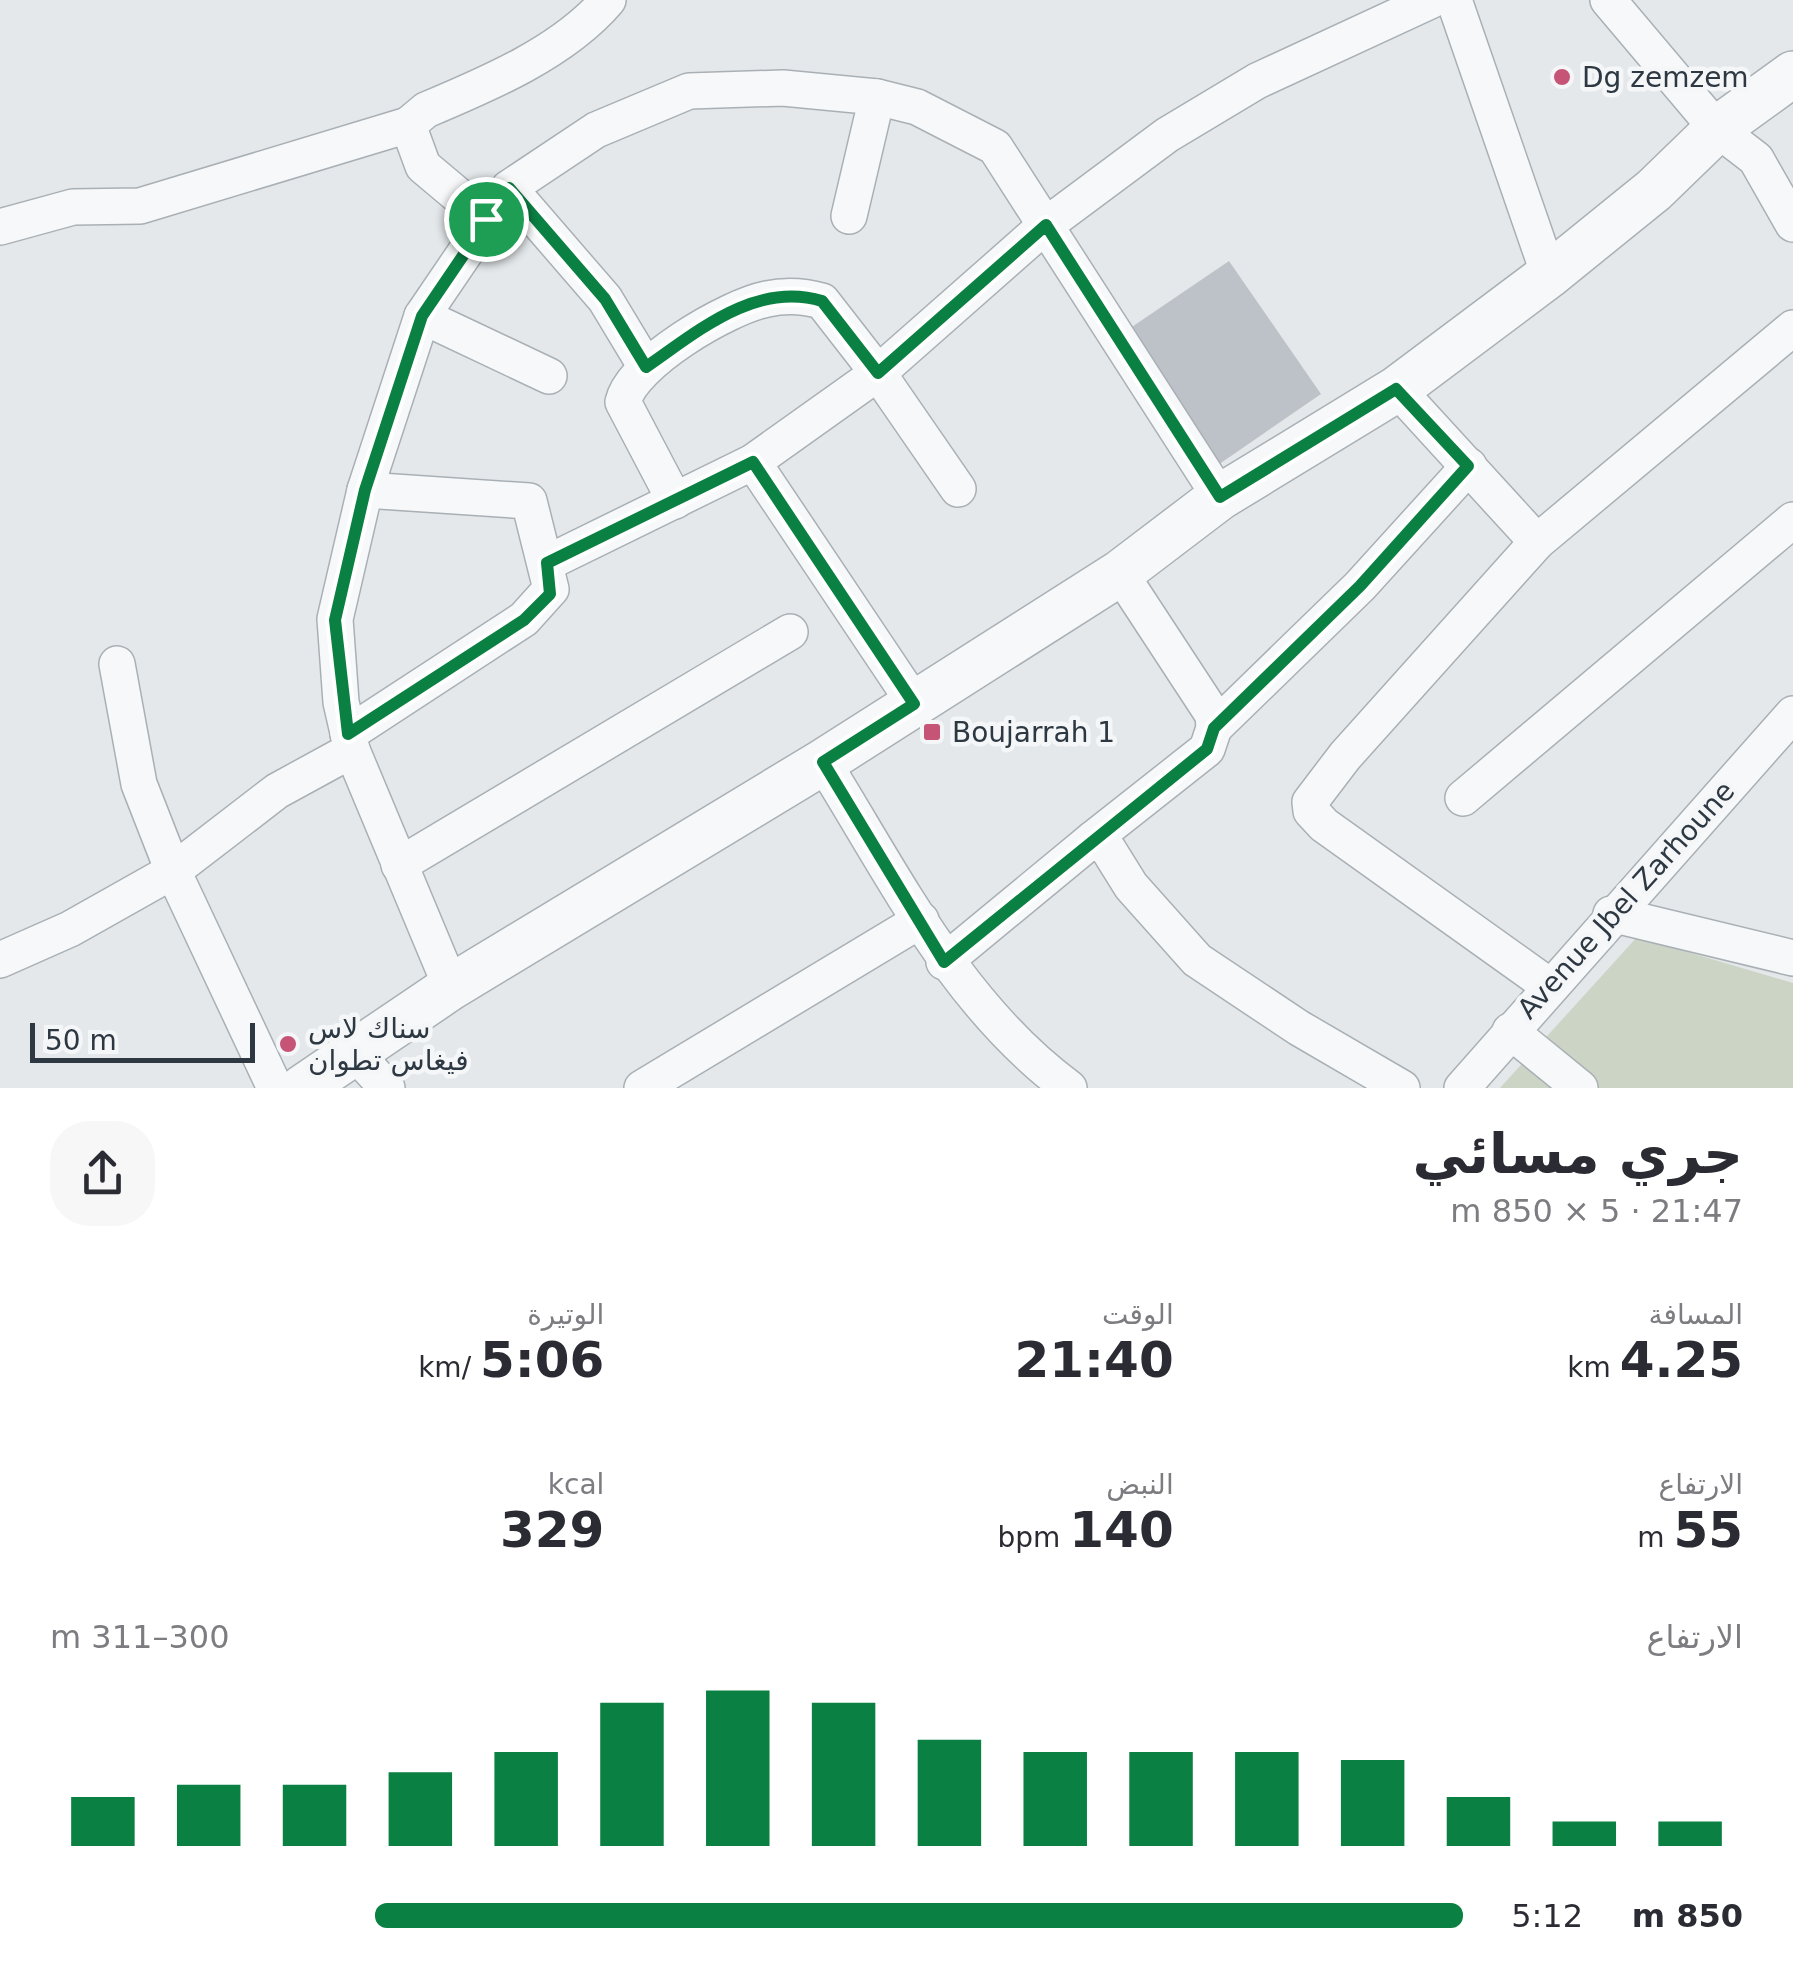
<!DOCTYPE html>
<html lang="ar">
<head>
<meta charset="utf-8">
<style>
	:root { --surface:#fff; --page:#f7f7f7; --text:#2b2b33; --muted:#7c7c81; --accent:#0b8043 }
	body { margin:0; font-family:"DejaVu Sans",Cairo,sans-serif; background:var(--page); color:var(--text); direction:rtl; height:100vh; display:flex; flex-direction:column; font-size:38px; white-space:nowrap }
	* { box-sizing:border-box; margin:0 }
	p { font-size:32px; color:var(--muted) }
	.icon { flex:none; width:55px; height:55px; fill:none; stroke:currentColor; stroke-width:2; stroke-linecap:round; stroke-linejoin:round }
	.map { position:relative; height:1088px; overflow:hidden; direction:ltr }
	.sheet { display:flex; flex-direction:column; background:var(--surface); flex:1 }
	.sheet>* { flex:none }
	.scale { position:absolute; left:30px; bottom:25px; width:225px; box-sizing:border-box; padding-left:10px; border:5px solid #2d3842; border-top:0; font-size:28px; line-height:35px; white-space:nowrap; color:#2d3842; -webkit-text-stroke:8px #f4f6f8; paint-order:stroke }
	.pin { position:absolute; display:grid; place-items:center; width:85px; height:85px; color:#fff; margin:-42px; border:5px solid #fff; border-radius:50%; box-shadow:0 2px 10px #0007 }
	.round { display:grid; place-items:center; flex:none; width:105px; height:105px; border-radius:40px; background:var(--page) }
	.head { display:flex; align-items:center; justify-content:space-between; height:170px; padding:0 50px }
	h1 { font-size:55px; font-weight:700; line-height:75px }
	.stats { display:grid; grid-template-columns:repeat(3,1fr); gap:15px; height:170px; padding:10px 50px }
	.stats div { display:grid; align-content:center }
	.stats b { font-size:50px; font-weight:700 }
	.stats small { font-size:28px; font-weight:400 }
	.stats p { font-size:28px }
	.chart { height:280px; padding:20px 50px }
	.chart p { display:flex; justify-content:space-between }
	.chart svg { width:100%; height:180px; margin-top:10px; stroke:var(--accent); stroke-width:6 }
	ul { padding:0 50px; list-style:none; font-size:32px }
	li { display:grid; grid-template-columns:160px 120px 1fr; align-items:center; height:75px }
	li i { height:25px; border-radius:12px; background:var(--accent) }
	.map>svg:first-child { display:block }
</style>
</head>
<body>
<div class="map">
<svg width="1793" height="1088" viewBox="0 0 1793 1088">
	<rect width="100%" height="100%" fill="#e4e8eb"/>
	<polygon fill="#ccd4c6" points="1637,937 1793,983 1793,1088 1500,1088"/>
	<polygon fill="#bcc2c7" points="1229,261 1321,394 1215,467 1123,333"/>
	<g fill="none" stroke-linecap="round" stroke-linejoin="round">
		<defs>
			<g id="minor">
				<polyline points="1454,0 1549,275"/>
				<polyline points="1608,0 1717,129 1756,159 1793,224"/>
				<polyline points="509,188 605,299 646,367"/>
				<polyline points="849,216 877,97"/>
				<path d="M486 219 423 166 408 125 426 110C488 84 564 52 608 0"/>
				<polyline points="0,227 73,207 140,206 408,125"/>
				<polyline points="422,316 549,376"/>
				<polyline points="1397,389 1537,542"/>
				<polyline points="753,462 915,704"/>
				<path d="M675 501 623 402C632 363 727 307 767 299 785 295 804 296 822 301L878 373 958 489"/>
				<polyline points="547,563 753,462 878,373 1046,225 1167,135 1257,81 1432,0"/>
				<polyline points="1120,573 1213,715 1214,728 1207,749 1093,839 1108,849 1131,886 1197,960 1299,1028 1402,1088"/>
				<polyline points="117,664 139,784 173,871 275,1088"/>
				<polyline points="1214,728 1360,586 1469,466"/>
				<polyline points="348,734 524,619 551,589 529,501 365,490"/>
				<path d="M823 762C895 878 957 1005 1069 1088"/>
				<polyline points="1463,798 1793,520"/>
				<polyline points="399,865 790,632"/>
				<polyline points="1611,914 1793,958"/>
				<polyline points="0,960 70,929 173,871 277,791 352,750"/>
				<polyline points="944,962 1093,839"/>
				<polyline points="1548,985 1324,825 1311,811 1310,802 1345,756 1537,542 1793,328"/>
				<polyline points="451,987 352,750 341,702 335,619 365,490 422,316 509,188 596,130 689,91 783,88 877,97 917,107 995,147 1220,497"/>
				<polyline points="1510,1031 1580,1088"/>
				<polyline points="354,1052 387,1088"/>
				<polyline points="642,1088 921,920"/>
				<polyline points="1462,1088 1793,714"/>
			</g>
			<polyline id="tertiary" points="302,1088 451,987 823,762 1120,573 1220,497 1397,389 1549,275 1654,190 1717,129 1793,74"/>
		</defs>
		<use href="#minor" stroke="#a9b0b5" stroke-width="38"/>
		<use href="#tertiary" stroke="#a9b0b5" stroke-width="48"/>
		<use href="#minor" stroke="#f7f8f9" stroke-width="35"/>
		<use href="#tertiary" stroke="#f7f8f9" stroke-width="45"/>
	</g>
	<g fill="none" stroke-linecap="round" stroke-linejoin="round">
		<defs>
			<path id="route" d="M509 188 605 299 646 367C697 332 755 281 822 301L878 373 1046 225 1220 497 1396 389 1468 466 1360 586 1214 728 1207 749 944 962 823 762 914 704 753 462 547 563 550 594 524 620 348 734 335 620 365 490 422 316Z"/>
		</defs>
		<use href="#route" stroke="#fff" stroke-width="20"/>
		<use href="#route" stroke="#0b8043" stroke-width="12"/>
	</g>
	<g fill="#c55476" stroke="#f4f6f8" stroke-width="4">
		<circle cx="1562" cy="77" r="10"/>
		<rect x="922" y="722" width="20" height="20" rx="5"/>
		<circle cx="288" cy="1044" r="10"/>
	</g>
	<g text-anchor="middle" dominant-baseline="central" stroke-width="9" stroke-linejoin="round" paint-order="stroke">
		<g font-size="28" fill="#2d3842" stroke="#f4f6f8" text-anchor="start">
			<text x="1582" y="77">Dg zemzem</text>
			<text x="952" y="732">Boujarrah 1</text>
			<text x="308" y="1028">سناك لاس<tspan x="308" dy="32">فيغاس تطوان</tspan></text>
		</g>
		<g font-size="28" fill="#2d3842" stroke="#f4f6f8">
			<text transform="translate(1626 900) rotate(-48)">Avenue Jbel Zarhoune</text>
		</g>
	</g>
</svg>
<div class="scale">50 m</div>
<div class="pin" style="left:486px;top:219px;background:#1e9e55"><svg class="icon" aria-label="arrive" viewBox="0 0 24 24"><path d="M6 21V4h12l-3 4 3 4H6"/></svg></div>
</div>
<section class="sheet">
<div class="head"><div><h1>جري مسائي</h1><p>21:47 · 5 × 850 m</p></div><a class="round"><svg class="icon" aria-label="share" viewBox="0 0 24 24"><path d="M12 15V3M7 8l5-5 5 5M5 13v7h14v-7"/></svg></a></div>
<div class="stats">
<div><p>المسافة</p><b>4.25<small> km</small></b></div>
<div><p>الوقت</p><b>21:40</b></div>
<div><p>الوتيرة</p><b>5:06<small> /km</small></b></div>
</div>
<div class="stats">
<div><p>الارتفاع</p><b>55<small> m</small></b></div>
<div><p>النبض</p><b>140<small> bpm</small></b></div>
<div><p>kcal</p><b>329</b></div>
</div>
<div class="chart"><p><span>الارتفاع</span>300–311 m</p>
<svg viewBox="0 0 160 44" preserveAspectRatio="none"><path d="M5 44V32M15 44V29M25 44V29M35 44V26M45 44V21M55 44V9M65 44V6M75 44V9M85 44V18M95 44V21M105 44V21M115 44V21M125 44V23M135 44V32M145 44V38M155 44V38"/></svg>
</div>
<ul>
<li><b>850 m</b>5:12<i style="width:77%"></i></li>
</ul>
</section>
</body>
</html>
